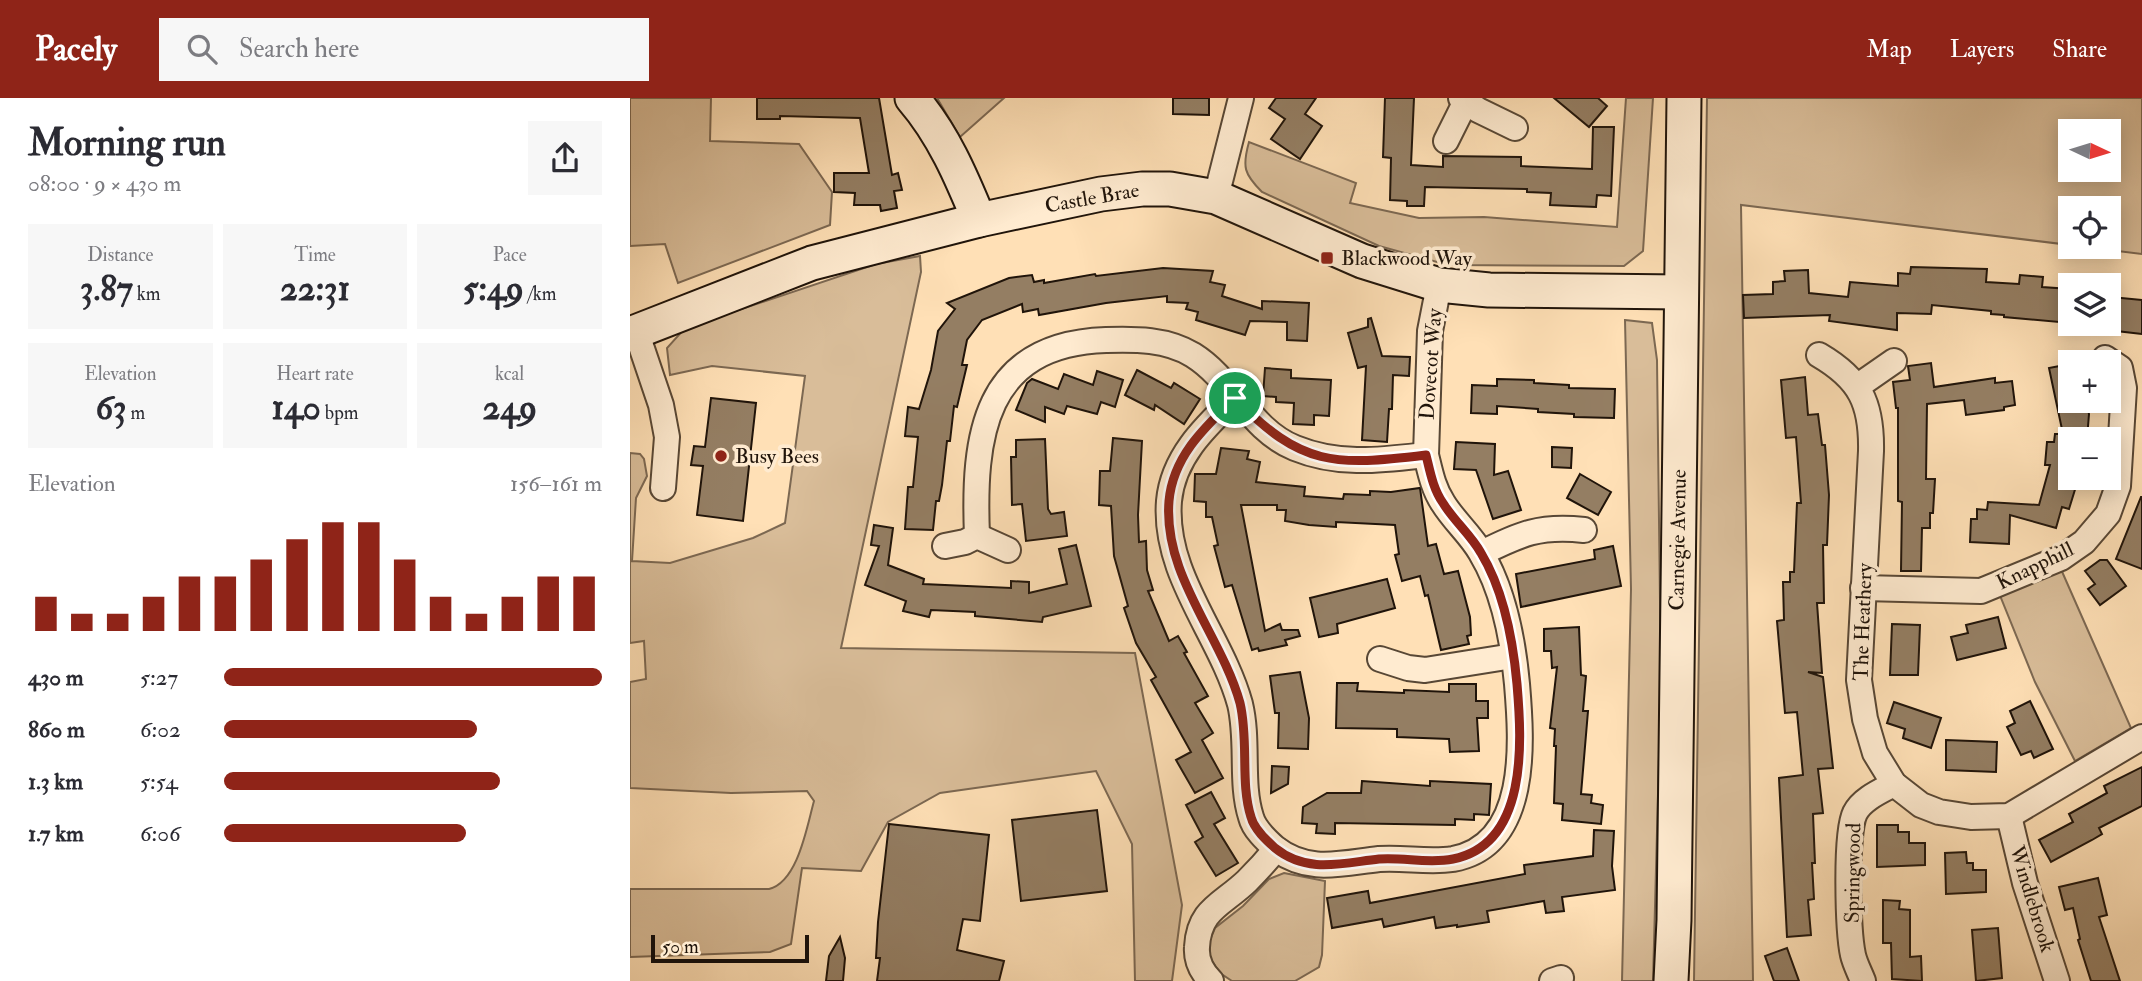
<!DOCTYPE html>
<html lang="en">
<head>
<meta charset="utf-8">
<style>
	:root { --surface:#fff; --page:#f7f7f7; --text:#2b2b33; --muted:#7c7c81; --accent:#8f2418 }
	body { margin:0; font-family:"IM FELL Double Pica",serif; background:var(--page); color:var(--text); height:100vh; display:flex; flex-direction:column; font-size:26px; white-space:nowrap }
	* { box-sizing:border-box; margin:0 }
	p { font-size:23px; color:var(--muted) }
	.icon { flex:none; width:38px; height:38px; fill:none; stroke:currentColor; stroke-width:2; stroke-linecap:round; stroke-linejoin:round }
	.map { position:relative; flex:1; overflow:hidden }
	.drawer { display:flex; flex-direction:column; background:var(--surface); width:630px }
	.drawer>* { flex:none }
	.needle { width:46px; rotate:94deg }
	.controls { position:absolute; left:1428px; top:21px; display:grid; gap:14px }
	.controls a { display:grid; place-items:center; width:63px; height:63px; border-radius:0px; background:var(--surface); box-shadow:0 4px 18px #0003; font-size:35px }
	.scale { position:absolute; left:21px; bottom:18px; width:158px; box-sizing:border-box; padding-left:7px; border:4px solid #20140a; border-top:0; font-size:19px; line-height:24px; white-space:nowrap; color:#20140a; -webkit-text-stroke:5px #ffebd0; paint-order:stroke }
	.pin { position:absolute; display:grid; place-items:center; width:60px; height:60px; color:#fff; margin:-30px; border:4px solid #fff; border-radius:50%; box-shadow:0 2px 7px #0007 }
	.round { display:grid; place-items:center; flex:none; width:74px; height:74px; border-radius:0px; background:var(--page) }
	.head { display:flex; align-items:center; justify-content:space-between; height:119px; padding:0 28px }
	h1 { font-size:38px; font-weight:700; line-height:52px }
	.figures { display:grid; grid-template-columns:repeat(3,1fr); gap:10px; height:119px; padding:7px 28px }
	.figures div { display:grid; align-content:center; border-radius:0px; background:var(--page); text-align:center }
	.figures b { font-size:35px; font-weight:700 }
	.figures small { font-size:19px; font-weight:400 }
	.figures p { font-size:19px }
	.chart { height:196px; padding:14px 28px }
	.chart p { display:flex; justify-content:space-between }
	.chart svg { width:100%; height:126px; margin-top:7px; stroke:var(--accent); stroke-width:6 }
	ul { padding:0 28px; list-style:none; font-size:23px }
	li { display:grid; grid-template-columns:112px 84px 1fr; align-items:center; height:52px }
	li i { height:18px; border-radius:9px; background:var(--accent) }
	header { display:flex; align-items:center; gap:42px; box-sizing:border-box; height:98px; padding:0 35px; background:var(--accent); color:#fff }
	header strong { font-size:33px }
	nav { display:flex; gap:38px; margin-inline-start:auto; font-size:24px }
	.search { width:490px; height:63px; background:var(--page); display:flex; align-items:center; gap:18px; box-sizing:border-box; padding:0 24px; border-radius:0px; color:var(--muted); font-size:26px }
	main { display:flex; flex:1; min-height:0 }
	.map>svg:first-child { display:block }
</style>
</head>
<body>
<header>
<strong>Pacely</strong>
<div class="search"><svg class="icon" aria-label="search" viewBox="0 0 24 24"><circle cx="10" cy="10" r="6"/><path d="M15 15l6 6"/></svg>Search here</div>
<nav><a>Map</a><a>Layers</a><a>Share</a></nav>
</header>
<main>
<section class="drawer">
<div class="head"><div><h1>Morning run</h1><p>08:00 · 9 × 430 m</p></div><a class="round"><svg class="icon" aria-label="share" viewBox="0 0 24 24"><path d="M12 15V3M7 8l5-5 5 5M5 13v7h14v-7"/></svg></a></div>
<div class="figures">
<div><p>Distance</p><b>3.87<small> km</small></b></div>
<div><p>Time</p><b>22:31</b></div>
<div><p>Pace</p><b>5:49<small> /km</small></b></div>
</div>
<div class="figures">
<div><p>Elevation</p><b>63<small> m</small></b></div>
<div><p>Heart rate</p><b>140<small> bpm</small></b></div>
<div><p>kcal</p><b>249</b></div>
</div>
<div class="chart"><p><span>Elevation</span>156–161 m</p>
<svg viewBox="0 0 160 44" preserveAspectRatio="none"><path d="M5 44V32M15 44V38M25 44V38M35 44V32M45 44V25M55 44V25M65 44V19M75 44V12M85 44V6M95 44V6M105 44V19M115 44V32M125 44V38M135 44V32M145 44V25M155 44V25"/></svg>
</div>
<ul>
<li><b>430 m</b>5:27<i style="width:100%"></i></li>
<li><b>860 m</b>6:02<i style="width:67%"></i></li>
<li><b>1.3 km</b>5:54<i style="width:73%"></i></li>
<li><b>1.7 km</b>6:06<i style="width:64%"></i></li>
</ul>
</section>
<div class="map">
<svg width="1512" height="883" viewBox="0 0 1512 883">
	<rect width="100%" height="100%" fill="#ffe0b6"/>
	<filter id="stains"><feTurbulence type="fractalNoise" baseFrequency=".00286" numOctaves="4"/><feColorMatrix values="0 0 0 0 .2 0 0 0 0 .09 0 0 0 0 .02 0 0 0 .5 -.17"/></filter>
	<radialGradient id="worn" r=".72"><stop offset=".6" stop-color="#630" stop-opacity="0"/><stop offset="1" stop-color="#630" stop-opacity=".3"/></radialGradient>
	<g fill="#d9bd99" stroke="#7c6852" stroke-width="2" fill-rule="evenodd">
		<polygon points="0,0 81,0 80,43 169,46 202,94 200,127 48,185 35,146 0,148"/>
		<polygon points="307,0 374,0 330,39"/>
		<path d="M996 0H1023L1013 153 994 168 818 167 749 148 632 94C614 76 612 69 619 44L726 85 720 105 789 120 854 119 987 129Z"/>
		<path d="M1077 0H1512V156L1455 149H1479V110H1440V147L1111 107 1123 883H1064ZM1440 33H1479V72H1440Z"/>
		<path d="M290 158 291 174 211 550 505 555 552 807 542 883H505L502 746 466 673 310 695 258 724 231 773 172 770 161 846 140 854 0 859V791H139C168 784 177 728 184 703L177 693 101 695 0 690V584L16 581 14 543 0 545V355L10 356 14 361 17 378 6 400 2 463 40 465 123 440 155 425 175 278 82 268 40 277 37 250 55 230 246 166Z"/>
		<polygon points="995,222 1022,225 1027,262 1031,584 1023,883 992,883 1001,491"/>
		<polygon points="1430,469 1501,630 1445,663 1405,584 1369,495"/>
		<polygon points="654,775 695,783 692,857 689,869 665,883 602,883 590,875 580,860 580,842 585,830 613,808 639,781"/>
	</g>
	<g fill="#947e63" stroke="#20140a" stroke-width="2">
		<polygon points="127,0 249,0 262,77 268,75 272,92 264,93 267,110 251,113 250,107 224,107 225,95 204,94 204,75 239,75 230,20 150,18 150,21 127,21"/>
		<polygon points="543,0 579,0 579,17 543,16"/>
		<polygon points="646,0 686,0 675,16 692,28 670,61 641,41 655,21 639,10"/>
		<polygon points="755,0 784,0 781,67 813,69 813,58 891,59 891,68 962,71 963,29 984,29 981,98 967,97 966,109 942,108 920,107 921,95 897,94 897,91 795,89 794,108 777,108 777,103 760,102 761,60 753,59"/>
		<polygon points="924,0 968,0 977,8 959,29"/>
		<polygon points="1281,169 1357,171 1356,184 1389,186 1390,177 1413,179 1412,189 1440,191 1440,225 1374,219 1374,217 1361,216 1361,213 1302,207 1301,216 1267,215 1267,232 1199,223 1200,217 1114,220 1113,197 1143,196 1143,184 1155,183 1154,173 1178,172 1179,195 1218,199 1220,184 1268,188 1268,175 1280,176"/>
		<polygon points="533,170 583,173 580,184 595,187 592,198 632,211 632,203 679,205 677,243 657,242 657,224 620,223 615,237 566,222 568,214 556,211 558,205 537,204 537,198 476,205 409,217 408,211 393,214 392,206 352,222 337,242 332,267 337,267 327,309 324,308 320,343 317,343 312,387 309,403 306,403 303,432 275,431 278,389 283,389 288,339 275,338 278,309 289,311 301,272 308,233 325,211 317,205 379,180 402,177 404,184 414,182 414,185 465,176 466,178"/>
		<polygon points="1481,199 1512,202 1512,236 1478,232"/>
		<polygon points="741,220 752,258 780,259 779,278 763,277 762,311 759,311 757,344 732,342 736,268 728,270 718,235 738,229 738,221"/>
		<polygon points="1301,265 1304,289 1365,280 1365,285 1382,283 1385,307 1374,309 1374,312 1336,317 1334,302 1297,306 1296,381 1305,381 1303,415 1300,415 1300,430 1292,430 1291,473 1271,473 1272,404 1268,403 1268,310 1266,310 1263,284 1280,282 1278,268"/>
		<polygon points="1440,266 1440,303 1456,303 1459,316 1457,341 1440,341 1440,382 1447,385 1439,411 1432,409 1426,430 1380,417 1379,446 1340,444 1341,421 1347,421 1347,411 1357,412 1358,404 1409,407 1420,367 1415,367 1417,344 1424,344 1425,336 1433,336 1419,270"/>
		<polygon points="635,270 661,272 661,280 701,282 699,318 684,317 684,327 663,326 664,305 646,304 646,299 633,298"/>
		<polygon points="507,272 541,290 544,285 570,301 554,326 525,307 524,312 495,297"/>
		<polygon points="467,273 493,282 485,309 471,304 467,316 437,308 434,316 415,309 415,324 386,312 397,285 402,281 428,291 434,276 463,287"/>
		<polygon points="1175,279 1178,317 1188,316 1192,347 1195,347 1199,397 1197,447 1193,447 1194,505 1187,505 1192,575 1178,574 1193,579 1203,670 1188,671 1193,715 1183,716 1185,765 1182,765 1184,801 1178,802 1181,837 1157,839 1149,680 1173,677 1167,614 1155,615 1147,523 1154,522 1153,484 1160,484 1160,474 1164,474 1167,405 1171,405 1166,339 1156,340 1151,282"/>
		<polygon points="867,281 904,282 904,285 939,287 939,290 985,291 984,320 944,319 944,316 908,314 908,311 867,308 867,316 841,315 842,287 867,288"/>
		<polygon points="81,300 126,305 113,423 67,417 73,368 61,367 64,348 75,349"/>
		<polygon points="483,340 512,343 508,417 509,444 516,443 517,472 523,492 518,493 539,543 548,538 557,554 554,555 578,598 565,605 583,635 572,642 593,680 565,695 546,662 561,654 521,582 526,579 506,545 494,510 498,508 484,458 481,408 469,407 470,373 480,373"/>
		<polygon points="415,341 418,411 421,416 434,414 437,438 396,443 392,406 382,407 381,359 386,359 386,342"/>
		<polygon points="826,344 865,346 864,377 878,373 891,412 863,421 846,372 824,371"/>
		<polygon points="922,349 942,350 941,370 922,369"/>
		<polygon points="591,350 619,353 617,361 630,364 626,384 675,389 674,398 713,401 714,396 740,397 740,393 761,394 790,390 798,448 806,446 814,476 828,473 840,519 841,537 837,538 839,546 811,552 798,497 795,498 790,478 772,483 765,457 769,456 765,427 706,424 706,429 679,427 655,423 656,412 647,412 647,407 611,407 635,533 650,526 652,532 668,532 670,538 655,542 657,547 629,553 628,550 622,552 602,487 595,489 584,448 588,447 582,419 576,419 576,404 564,403 565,376 586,376"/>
		<polygon points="950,376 981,394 968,417 937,400"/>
		<polygon points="1511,399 1512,399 1512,471 1486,461"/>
		<polygon points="244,427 263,430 258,467 294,481 293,486 381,490 381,483 399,484 399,495 437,486 429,451 446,447 461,508 413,519 412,524 345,518 345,514 301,512 299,519 273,513 276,503 235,487 249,448 241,447"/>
		<polygon points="983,448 991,488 891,509 886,476 965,461 964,452"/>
		<polygon points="1470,462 1477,462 1496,488 1470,507 1458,491 1465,486 1455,473"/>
		<polygon points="757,481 765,510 707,526 708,535 689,539 680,500"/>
		<polygon points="1368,519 1376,550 1327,562 1321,539 1338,535 1336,527"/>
		<polygon points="1262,526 1290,527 1288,577 1260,577"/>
		<polygon points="949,529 951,577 956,578 953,613 958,613 951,696 962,697 961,705 973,707 971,726 932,722 933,706 924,705 926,648 924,648 925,631 920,630 927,569 922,570 921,553 914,553 914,531"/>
		<polygon points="670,574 679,620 678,651 648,650 649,615 645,615 640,578"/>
		<polygon points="707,585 728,585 727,593 774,595 774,592 819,594 819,586 846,586 846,603 858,603 858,620 847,620 849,653 820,654 819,641 767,639 767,631 706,630"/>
		<polygon points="1400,603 1423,651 1404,660 1401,653 1391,657 1377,629 1385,625 1380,613"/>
		<polygon points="1264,604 1311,620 1301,650 1273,640 1275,631 1257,625"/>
		<polygon points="1316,642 1367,644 1366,674 1316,672"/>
		<polygon points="642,668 659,669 658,686 641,695"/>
		<polygon points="1512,669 1512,708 1469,730 1472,736 1462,742 1421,764 1409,742 1443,724 1439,716 1477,695 1474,688"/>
		<polygon points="732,683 800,688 800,683 861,686 859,717 844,716 844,722 825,721 825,727 705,725 705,736 686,735 687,726 672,725 673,709 697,695 731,695"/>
		<polygon points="581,694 595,720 584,726 608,765 586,778 565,744 573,739 556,707"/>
		<polygon points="467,712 477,793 391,803 382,722"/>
		<polygon points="259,726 359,737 350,823 333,821 327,852 374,863 369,883 247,883 250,860 246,860 248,824"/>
		<polygon points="1247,727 1268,727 1268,734 1279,734 1279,745 1295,745 1295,767 1247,769"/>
		<polygon points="964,732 984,733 982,768 985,792 932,799 934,813 916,815 914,803 857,813 859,824 827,829 827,827 806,830 804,819 754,829 752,821 702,830 697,800 738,793 740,805 895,776 894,767 963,758"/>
		<polygon points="1336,754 1337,765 1343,765 1343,772 1356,772 1356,794 1316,796 1315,755"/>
		<polygon points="1468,780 1477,817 1469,819 1490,883 1461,883 1448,842 1450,841 1443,810 1435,812 1429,789"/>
		<polygon points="1253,802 1270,803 1269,811 1280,812 1280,859 1291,858 1292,883 1262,881 1261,845 1253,845"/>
		<polygon points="1368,830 1372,880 1346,883 1342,832"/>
		<polygon points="210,839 215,860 213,883 196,883 199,858"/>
		<polygon points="1157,850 1169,883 1144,883 1135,858"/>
	</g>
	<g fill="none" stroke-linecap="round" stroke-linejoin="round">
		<defs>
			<g id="street">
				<polyline points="831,0 848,12 885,30"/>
				<polyline points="816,43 835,5"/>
				<polyline points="586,99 611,0"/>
				<polyline points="6,233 31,307 37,339 33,390"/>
				<path d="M1189 257C1230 281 1242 305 1241 353L1229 582 1235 621 1245 655 1264 686 1291 707 1309 714 1341 719 1379 718 1512 639"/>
				<polyline points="1228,288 1264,263"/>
				<path d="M605 300C575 329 543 359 539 403 533 477 591 537 610 606 619 643 610 685 621 719 624 731 636 742 645 750 678 776 712 765 749 761 774 759 798 765 823 761 899 747 892 645 887 586 883 542 874 493 851 455 841 437 824 423 813 405 803 390 800 373 796 357L800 233 809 187"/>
				<path d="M347 438C343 339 353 246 476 242 505 241 537 241 563 257 603 282 620 332 665 350 709 368 751 362 796 357"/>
				<polyline points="315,448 335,444 347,438 378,452"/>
				<path d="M852 455C890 436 910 427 954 432"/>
				<polyline points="1233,490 1351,493 1431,460 1454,444 1478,416 1488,388 1494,290 1490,270 1475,260"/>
				<polyline points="750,561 778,570 795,572 883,558"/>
				<polyline points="1379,718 1395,785 1427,883"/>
				<path d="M581 883C572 874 566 862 567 849 569 811 592 807 617 783 627 773 637 762 646 751"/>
				<polyline points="922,883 931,880"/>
				<path d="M1233 883C1230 875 1225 866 1223 857 1218 834 1215 735 1225 715 1232 701 1251 693 1264 686"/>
			</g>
			<g id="secondary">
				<path d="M282 0C313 36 331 78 349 122"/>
				<polyline points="0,236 182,165 349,122 471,96 512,91 540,91 586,99 732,163 809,187 859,192 1051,194"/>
				<polyline points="1041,883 1044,822 1054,0"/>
			</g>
		</defs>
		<use href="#street" stroke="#584735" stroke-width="28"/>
		<use href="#secondary" stroke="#20140a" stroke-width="37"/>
		<use href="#street" stroke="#ffebd0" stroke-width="24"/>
		<use href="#secondary" stroke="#ffebd0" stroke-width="33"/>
	</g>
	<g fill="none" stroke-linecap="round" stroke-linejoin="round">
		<defs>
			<path id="route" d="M605 300C671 369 705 368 796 357 800 373 803 391 813 405 824 423 841 437 851 455 874 493 883 542 887 586 892 645 898 746 823 761 798 766 774 759 749 761 712 765 677 776 645 750 636 742 624 731 621 719 610 685 619 643 610 605 591 537 533 477 539 403 543 358 575 329 605 300Z"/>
		</defs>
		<use href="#route" stroke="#fff" stroke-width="14"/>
		<use href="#route" stroke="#8f2418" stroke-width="9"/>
	</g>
	<g fill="#8f2418" stroke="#ffebd0" stroke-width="2.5">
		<rect x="690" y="153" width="14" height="14" rx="3.5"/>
		<circle cx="91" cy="358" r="7"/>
	</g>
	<g text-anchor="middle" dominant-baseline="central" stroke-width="7" stroke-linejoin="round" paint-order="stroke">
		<g font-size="21" fill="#20140a" stroke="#ffebd0">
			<text transform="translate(462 100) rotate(-10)">Castle Brae</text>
			<text transform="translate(801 266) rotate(-86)">Dovecot Way</text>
			<text transform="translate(1048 442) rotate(-89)">Carnegie Avenue</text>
			<text transform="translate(1405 468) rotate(-26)">Knapphill</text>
			<text transform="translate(1233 524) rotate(-88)">The Heathery</text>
			<text transform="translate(1223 775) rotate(-89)">Springwood</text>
			<text transform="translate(1402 801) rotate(73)">Windlebrook</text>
		</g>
		<g font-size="21" fill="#20140a" stroke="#ffebd0" text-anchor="start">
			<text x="711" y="160">Blackwood Way</text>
			<text x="105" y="358">Busy Bees</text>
		</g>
	</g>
	<rect width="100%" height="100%" filter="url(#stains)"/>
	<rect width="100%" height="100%" fill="url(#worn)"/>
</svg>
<div class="controls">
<a><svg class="needle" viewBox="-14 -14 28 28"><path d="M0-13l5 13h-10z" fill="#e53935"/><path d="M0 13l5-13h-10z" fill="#7c7c81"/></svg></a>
<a><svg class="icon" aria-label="locate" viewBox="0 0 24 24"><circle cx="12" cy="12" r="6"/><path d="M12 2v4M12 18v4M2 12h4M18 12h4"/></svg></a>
<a><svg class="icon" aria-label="layers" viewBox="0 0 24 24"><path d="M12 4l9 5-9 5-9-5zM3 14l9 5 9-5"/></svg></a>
<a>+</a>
<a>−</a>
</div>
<div class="scale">50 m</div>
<div class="pin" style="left:605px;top:300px;background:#1e9e55"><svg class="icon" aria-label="arrive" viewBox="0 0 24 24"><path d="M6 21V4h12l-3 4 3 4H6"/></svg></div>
</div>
</main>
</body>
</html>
